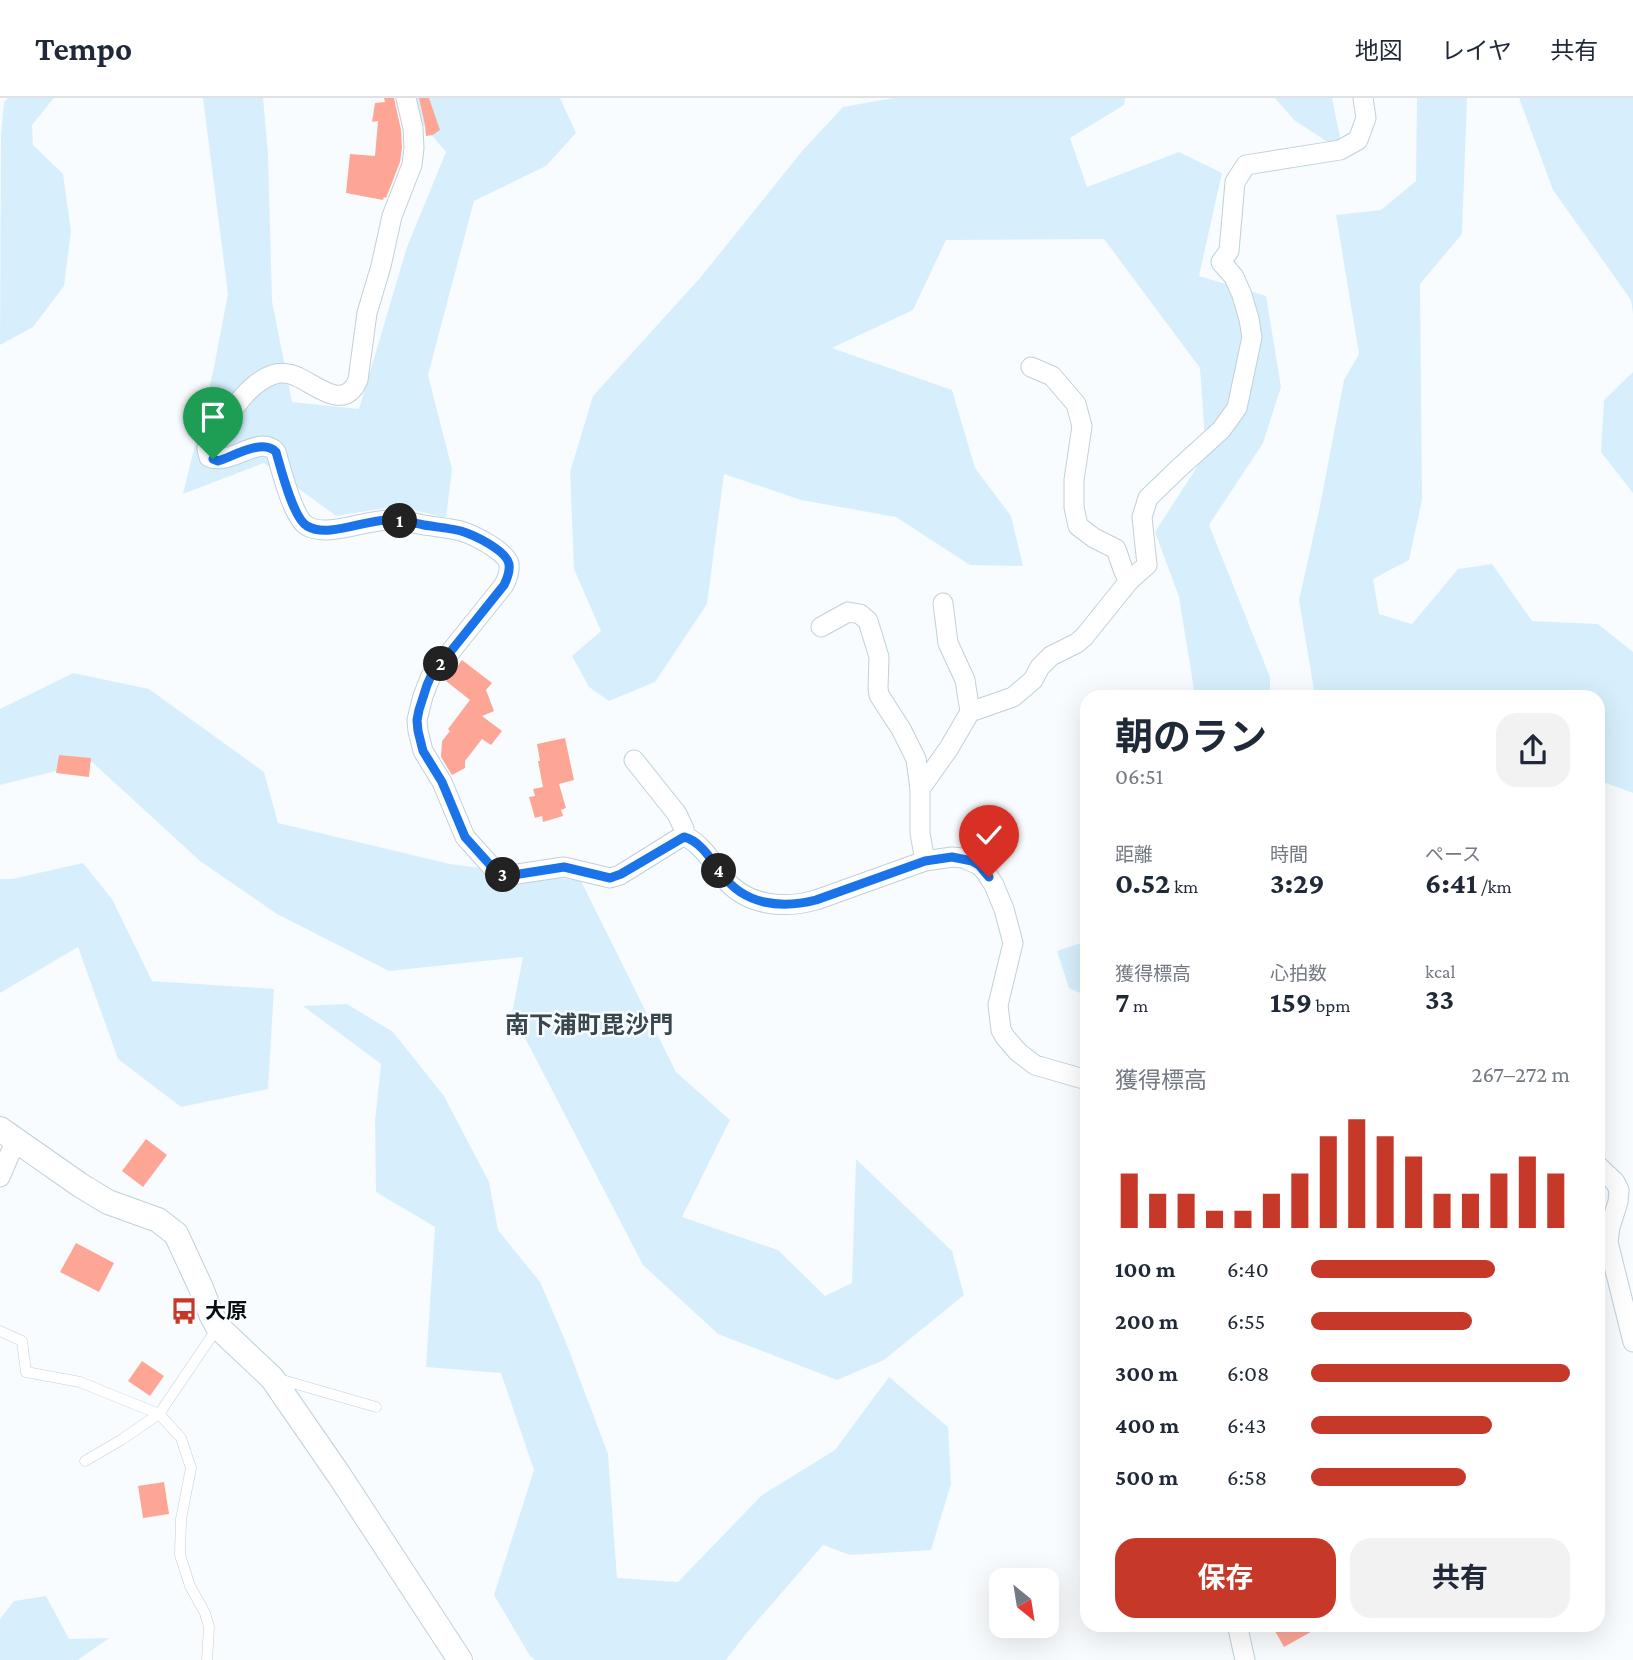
<!DOCTYPE html>
<html lang="ja">
<head>
<meta charset="utf-8">
<style>
	:root { --surface:#fff; --page:#f2f2f3; --text:#1f2937; --muted:#747a83; --line:#e0e1e3; --accent:#c63929 }
	body { margin:0; font-family:"Crimson Pro","Noto Sans JP",serif; background:var(--page); color:var(--text); height:100vh; display:flex; flex-direction:column; font-size:26px; white-space:nowrap }
	* { box-sizing:border-box; margin:0 }
	p { font-size:23px; color:var(--muted) }
	.icon { flex:none; width:38px; height:38px; fill:none; stroke:currentColor; stroke-width:2; stroke-linecap:round; stroke-linejoin:round }
	.map { position:relative; flex:1; overflow:hidden }
	.side { position:absolute; left:1080px; top:592px; width:525px; height:942px; display:flex; flex-direction:column; background:var(--surface); border-radius:21px; box-shadow:0 7px 28px #0002 }
	.side>* { flex:none }
	.needle { width:46px; rotate:150deg }
	.fabs { position:absolute; left:989px; top:1470px; display:grid; gap:14px }
	.fabs a { display:grid; place-items:center; width:70px; height:70px; border-radius:14px; background:var(--surface); box-shadow:0 7px 28px #0002; font-size:35px }
	.pin { position:absolute; display:grid; place-items:center; width:60px; height:60px; color:#fff; margin:-72px -30px; border-radius:50% 50% 50% 0; rotate:-45deg; box-shadow:0 0 7px #0007 }
	.pin .icon { rotate:45deg }
	.km { position:absolute; width:35px; height:35px; margin:-18px; border-radius:50%; background:#222; color:#fff; font-size:19px; line-height:35px; text-align:center }
	.round { display:grid; place-items:center; flex:none; width:74px; height:74px; border-radius:21px; background:var(--page) }
	.head { display:flex; align-items:center; justify-content:space-between; height:119px; padding:0 35px }
	h1 { font-size:38px; font-weight:700; line-height:52px }
	.stats { display:grid; grid-template-columns:repeat(3,1fr); gap:10px; height:119px; padding:7px 35px }
	.stats div { display:grid; align-content:center }
	.stats b { font-size:30px; font-weight:700 }
	.stats small { font-size:19px; font-weight:400 }
	.stats p { font-size:19px }
	.chart { height:196px; padding:14px 35px }
	.chart p { display:flex; justify-content:space-between }
	.chart svg { width:100%; height:126px; margin-top:7px; stroke:var(--accent); stroke-width:6 }
	.cta { display:flex; gap:14px; margin-top:auto; padding:14px 35px }
	.cta a { flex:1; height:80px; border-radius:21px; background:var(--accent); color:#fff; font-size:28px; font-weight:700; line-height:80px; text-align:center }
	.cta a+a { background:var(--page); color:var(--text) }
	ul { padding:0 35px; list-style:none; font-size:23px }
	li { display:grid; grid-template-columns:112px 84px 1fr; align-items:center; height:52px }
	li i { height:18px; border-radius:9px; background:var(--accent) }
	header { display:flex; align-items:center; gap:42px; box-sizing:border-box; height:98px; padding:0 35px; background:var(--surface); border-bottom:2px solid var(--line) }
	header strong { font-size:33px }
	nav { display:flex; gap:38px; margin-inline-start:auto; font-size:24px }
	.map>svg:first-child { display:block }
</style>
</head>
<body>
<header>
<strong>Tempo</strong>
<nav><a>地図</a><a>レイヤ</a><a>共有</a></nav>
</header>
<div class="map">
<svg width="1633" height="1562" viewBox="0 0 1633 1562">
	<rect width="100%" height="100%" fill="#f8fcfe"/>
	<g fill="#d7effc">
		<polygon points="8,0 54,0 32,27 33,47 63,76 71,133 64,188 33,229 0,247 1,38 4,4"/>
		<polygon points="203,0 263,0 268,55 272,203 292,304 359,311 407,149 446,54 405,6 402,0 560,0 576,35 546,68 474,103 428,277 452,371 446,420 398,408 336,418 264,365 183,396 213,274 228,196"/>
		<polygon points="893,0 1125,0 1124,7 1070,40 1087,89 1179,54 1222,75 1199,178 1266,198 1281,289 1263,345 1209,427 1270,579 1270,598 1195,598 1179,499 1155,434 1206,355 1200,270 1104,141 946,142 913,212 832,250 952,292 975,370 1011,418 1023,468 970,467 896,419 801,402 724,376 707,506 655,584 609,603 589,589 572,558 601,533 574,471 570,374 593,298 700,180 803,52 843,9"/>
		<polygon points="1275,0 1332,0 1343,54 1294,22"/>
		<polygon points="1417,0 1467,0 1462,136 1420,186 1422,402 1409,462 1373,481 1379,516 1412,526 1458,471 1492,466 1532,523 1598,526 1633,554 1633,695 1598,682 1598,598 1315,598 1299,502 1319,413 1344,282 1359,256 1336,117 1381,112 1416,83"/>
		<polygon points="1519,0 1633,0 1633,216 1631,202 1553,92"/>
		<polygon points="1633,274 1633,395 1601,354 1604,302"/>
		<polygon points="73,575 149,591 264,674 278,725 450,766 581,783 676,974 730,1022 682,1119 778,1152 825,1198 852,1185 856,1061 952,1153 964,1197 884,1262 837,1282 718,1236 643,1167 512,915 523,859 389,873 277,816 200,763 92,664 0,687 0,611"/>
		<polygon points="83,765 112,801 152,883 274,891 268,991 181,1009 118,961 78,849 0,895 0,781 12,781"/>
		<polygon points="1087,843 1087,898 1069,890 1057,853"/>
		<polygon points="347,906 393,934 444,998 489,1084 498,1132 540,1184 565,1242 608,1356 617,1480 678,1484 762,1397 835,1352 889,1279 948,1329 951,1386 931,1452 850,1457 823,1447 745,1537 726,1562 535,1562 530,1558 494,1497 534,1372 501,1275 426,1269 435,1129 376,1094 375,1023 381,966 303,908"/>
		<polygon points="46,1498 69,1541 109,1540 78,1562 0,1562 0,1521 14,1503"/>
	</g>
	<g fill="#fea696">
		<polygon points="384,0 394,0 401,32 402,50 400,64 386,100 384,99 383,102 346,95 350,56 375,58 378,23 372,24 375,5 385,4"/>
		<polygon points="419,0 429,0 440,32 433,37 426,38 425,27"/>
		<polygon points="462,562 492,585 486,592 494,613 482,618 502,633 491,647 482,641 465,663 465,670 452,677 441,659 442,643 450,633 448,631 470,602 446,583"/>
		<polygon points="565,640 574,682 559,686 566,710 561,712 563,718 543,724 542,718 535,720 529,699 535,698 533,691 543,689 538,663 540,663 537,646"/>
		<polygon points="59,657 91,660 89,679 56,675"/>
		<polygon points="146,1041 167,1057 143,1089 122,1073"/>
		<polygon points="76,1145 114,1165 99,1194 60,1174"/>
		<polygon points="142,1263 164,1278 150,1298 128,1283"/>
		<polygon points="164,1384 169,1416 143,1420 138,1388"/>
		<polygon points="1271,1526 1325,1526 1284,1549"/>
	</g>
	<g fill="none" stroke-linecap="round" stroke-linejoin="round">
		<defs>
			<g id="service">
				<polyline points="0,1233 22,1243 26,1274 80,1284 159,1316 181,1340 191,1370 181,1421 180,1457 190,1488 205,1515 209,1529 207,1562"/>
				<polyline points="279,1281 376,1309"/>
				<polyline points="85,1363 121,1342 159,1316 218,1229"/>
			</g>
			<g id="minor">
				<path d="M406 0 413 30 414 50 412 67 392 118 381 168 367 215 358 282C344 314 316 287 298 279 290 275 280 274 272 277 246 286 225 323 210 344L207 351 209 359C231 369 259 335 276 354 281 371 293 420 307 428 329 440 367 421 392 422 403 422 413 425 424 427 436 429 449 430 461 433 474 437 506 453 509 466 510 473 507 481 504 487L431 578 423 598 417 622 418 633 423 653 442 684 465 739 492 769 504 778 564 769 610 780 620 777 681 739H687C704 749 712 764 724 780 746 808 784 811 816 802L925 763 952 759 963 760 979 767 985 773 994 787 1004 811 1013 845 998 907 1001 932 1005 939 1018 954 1035 967 1087 982"/>
				<polyline points="1129,483 1147,467 1142,419 1148,400 1178,371 1221,332 1237,310 1252,239 1249,221 1242,197 1234,179 1221,164 1229,153 1235,84 1246,67 1340,52 1358,42 1366,20 1363,0"/>
				<polyline points="943,505 948,545 965,582 970,614"/>
				<polyline points="821,529 848,514 860,516 868,523 879,559 878,590 879,597 901,631 916,661 920,691"/>
				<polyline points="634,662 677,716 684,731 684,739"/>
				<polyline points="925,763 920,735 920,691 949,650 970,614 1013,599 1033,582 1040,569 1051,558 1077,545 1084,539 1129,483 1124,474 1116,451 1094,440 1078,428 1074,409 1074,382 1082,328 1076,306 1052,278 1031,269"/>
				<polyline points="1598,1068 1615,1084 1619,1092 1618,1104 1610,1129 1608,1144 1633,1244"/>
				<polyline points="0,1079 16,1042"/>
				<polyline points="1237,1526 1245,1562"/>
			</g>
			<polyline id="tertiary" points="0,1031 80,1087 108,1104 158,1122 176,1136 201,1190 211,1216 218,1229 272,1280 339,1377 460,1562"/>
		</defs>
		<use href="#service" stroke="#bfd0da" stroke-width="11"/>
		<use href="#minor" stroke="#bfd0da" stroke-width="21"/>
		<use href="#tertiary" stroke="#bfd0da" stroke-width="26"/>
		<use href="#service" stroke="#fff" stroke-width="10"/>
		<use href="#minor" stroke="#fff" stroke-width="19"/>
		<use href="#tertiary" stroke="#fff" stroke-width="24"/>
	</g>
	<g fill="none" stroke-linecap="round" stroke-linejoin="round">
		<defs>
			<path id="route" d="M213 361 218 363C234 358 263 340 276 354 281 371 293 420 307 428 329 441 367 420 392 422 403 422 413 425 424 427 436 429 449 430 461 433 474 437 506 452 509 466 510 473 507 481 504 487L431 578 427 587 419 612 417 622 418 633 423 653 442 684 465 739 492 769 501 776 513 777 564 769 610 780 621 776 684 739C701 743 712 763 722 776 744 807 781 811 816 802L925 763 952 759 972 763 979 767 989 779"/>
		</defs>
		<use href="#route" stroke="#fff" stroke-width="14"/>
		<use href="#route" stroke="#1a73e8" stroke-width="9"/>
	</g>
	<defs>
		<symbol id="bus-bare" viewBox="-9 -9 18 18"><path d="M-5-6H5V4H4V6H2V4H-2V6H-4V4H-5ZM-3.5-4V0h7V-4ZM-3.5 1.2v1.5H-2V1.2ZM2 1.2v1.5H3.5V1.2Z" fill="#c63929" stroke="#f8fcfe" stroke-width="2.5" paint-order="stroke"/></symbol>
	</defs>
	<g fill-rule="evenodd">
		<use href="#bus-bare" x="165" y="1194" width="38" height="38"/>
	</g>
	<g text-anchor="middle" dominant-baseline="central" stroke-width="5" stroke-linejoin="round" paint-order="stroke">
		<g font-size="21" font-weight="bold" fill="#070d10" stroke="#f8fcfe" text-anchor="start">
			<text x="205" y="1213">大原</text>
		</g>
		<g font-size="24" font-weight="bold" fill="#38464e" stroke="#f8fcfe">
			<text x="589" y="926">南下浦町毘沙門</text>
		</g>
	</g>
</svg>
<div class="fabs">
<a><svg class="needle" viewBox="-14 -14 28 28"><path d="M0-13l5 13h-10z" fill="#e53935"/><path d="M0 13l5-13h-10z" fill="#747a83"/></svg></a>
</div>
<div class="pin" style="left:213px;top:361px;background:#1e9e55"><svg class="icon" aria-label="arrive" viewBox="0 0 24 24"><path d="M6 21V4h12l-3 4 3 4H6"/></svg></div>
<div class="pin" style="left:989px;top:779px;background:#d93025"><svg class="icon" aria-label="check" viewBox="0 0 24 24"><path d="M5 12l5 5 9-10"/></svg></div>
<b class="km" style="left:400px;top:423px">1</b>
<b class="km" style="left:441px;top:566px">2</b>
<b class="km" style="left:503px;top:777px">3</b>
<b class="km" style="left:719px;top:773px">4</b>
<section class="side">
<div class="head"><div><h1>朝のラン</h1><p>06:51</p></div><a class="round"><svg class="icon" aria-label="share" viewBox="0 0 24 24"><path d="M12 15V3M7 8l5-5 5 5M5 13v7h14v-7"/></svg></a></div>
<div class="stats">
<div><p>距離</p><b>0.52<small> km</small></b></div>
<div><p>時間</p><b>3:29</b></div>
<div><p>ペース</p><b>6:41<small> /km</small></b></div>
</div>
<div class="stats">
<div><p>獲得標高</p><b>7<small> m</small></b></div>
<div><p>心拍数</p><b>159<small> bpm</small></b></div>
<div><p>kcal</p><b>33</b></div>
</div>
<div class="chart"><p><span>獲得標高</span>267–272 m</p>
<svg viewBox="0 0 160 44" preserveAspectRatio="none"><path d="M5 44V25M15 44V32M25 44V32M35 44V38M45 44V38M55 44V32M65 44V25M75 44V12M85 44V6M95 44V12M105 44V19M115 44V32M125 44V32M135 44V25M145 44V19M155 44V25"/></svg>
</div>
<ul>
<li><b>100 m</b>6:40<i style="width:71%"></i></li>
<li><b>200 m</b>6:55<i style="width:62%"></i></li>
<li><b>300 m</b>6:08<i style="width:100%"></i></li>
<li><b>400 m</b>6:43<i style="width:70%"></i></li>
<li><b>500 m</b>6:58<i style="width:60%"></i></li>
</ul>
<div class="cta"><a>保存</a><a>共有</a></div>
</section>
</div>
</body>
</html>
